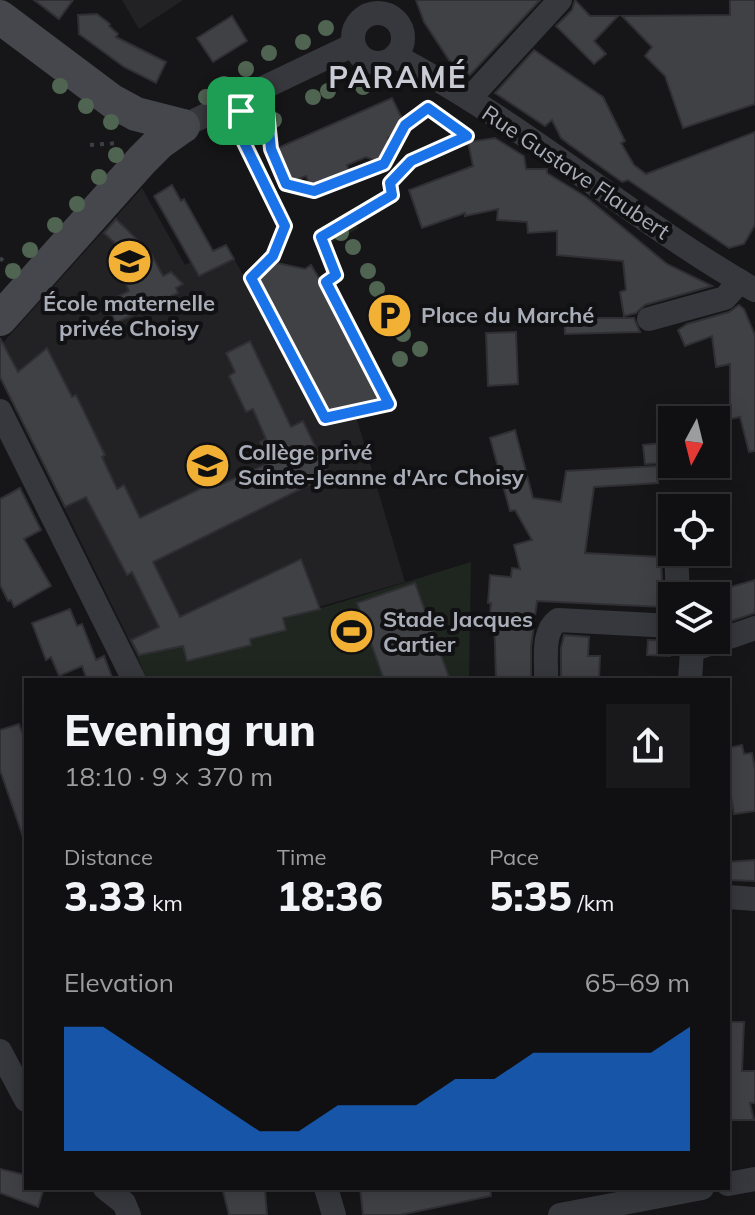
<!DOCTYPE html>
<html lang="en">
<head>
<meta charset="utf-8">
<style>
	:root { --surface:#101012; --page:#19191b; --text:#f1f3f6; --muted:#9c9d9f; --line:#303032; --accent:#1a73e8 }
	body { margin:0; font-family:Mulish,sans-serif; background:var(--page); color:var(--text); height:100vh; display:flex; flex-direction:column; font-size:30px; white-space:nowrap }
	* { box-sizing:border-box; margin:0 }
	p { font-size:26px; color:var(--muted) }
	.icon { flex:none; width:44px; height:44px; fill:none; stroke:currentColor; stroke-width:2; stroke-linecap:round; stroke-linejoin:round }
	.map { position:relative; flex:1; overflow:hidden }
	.drawer { position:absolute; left:24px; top:678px; width:706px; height:512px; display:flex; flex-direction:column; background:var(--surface); border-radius:0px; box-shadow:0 4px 20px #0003,0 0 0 2px var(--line) }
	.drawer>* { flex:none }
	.needle { width:52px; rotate:187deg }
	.tools { position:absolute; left:658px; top:406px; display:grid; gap:16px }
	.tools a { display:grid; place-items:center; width:72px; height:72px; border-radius:0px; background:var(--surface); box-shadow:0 4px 20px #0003,0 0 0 2px var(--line); font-size:40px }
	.pin { position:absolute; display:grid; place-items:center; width:68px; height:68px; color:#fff; margin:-34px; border-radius:16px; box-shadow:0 4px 12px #0006 }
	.round { display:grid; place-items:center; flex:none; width:84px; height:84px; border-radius:0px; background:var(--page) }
	.head { display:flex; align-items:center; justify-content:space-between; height:136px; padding:0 40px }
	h1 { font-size:44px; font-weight:800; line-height:60px }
	.metrics { display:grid; grid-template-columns:repeat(3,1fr); gap:12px; height:136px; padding:8px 40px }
	.metrics div { display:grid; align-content:center }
	.metrics b { font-size:40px; font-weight:800 }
	.metrics small { font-size:22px; font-weight:400 }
	.metrics p { font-size:22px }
	.chart { height:224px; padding:16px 40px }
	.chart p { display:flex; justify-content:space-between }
	.chart svg { width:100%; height:144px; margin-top:8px; fill:var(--accent); opacity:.7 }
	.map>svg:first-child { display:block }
</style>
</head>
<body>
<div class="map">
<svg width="755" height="1215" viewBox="0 0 755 1215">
	<rect width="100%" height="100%" fill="#161618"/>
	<g fill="#222225">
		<polygon points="122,0 183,0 139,29"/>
		<polygon points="142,188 185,265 226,245 328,423 356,416 405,582 183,646 137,656 0,377 0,346"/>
	</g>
	<g fill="#1e261f">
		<polygon points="352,223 359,228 329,244 329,234"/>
		<path d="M471 562 469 680H147L137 656C251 632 361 596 471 562Z"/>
	</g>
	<g fill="#404145" stroke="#303034" stroke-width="2">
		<polygon points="34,0 73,0 59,19"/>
		<polygon points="416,0 540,0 470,75 449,60 424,22"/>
		<polygon points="575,0 590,16 618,16 594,41 606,54 594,64 556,26 572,10"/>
		<polygon points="730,0 755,0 755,104 683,128 665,76 645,56 652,47 622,16 730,15"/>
		<polygon points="97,14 110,24 109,26 118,34 116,37 166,62 156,83 124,67 79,34 78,15"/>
		<polygon points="232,16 247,41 213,62 197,38"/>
		<polygon points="534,50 603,97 625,141 621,143 634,165 646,174 755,132 755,225 744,244 729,248 628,180 622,182 570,145 561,138 552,120 545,126 495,93"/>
		<polygon points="392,98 407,129 388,138 394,155 391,162 384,164 366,157 347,165 349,171 336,177 337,179 312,190 306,176 293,181 284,176 276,158 278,148"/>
		<polygon points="495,138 524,156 526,169 547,169 547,173 586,197 667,264 712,286 645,305 636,313 624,316 620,292 626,290 623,261 557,255 557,231 528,233 527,222 497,220 498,209 465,216 465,213 422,228 409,190 473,166 468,142"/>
		<polygon points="172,185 181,201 184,199 213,251 226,245 234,259 199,276 154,196"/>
		<polygon points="116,219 150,252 163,276 171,272 183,284 176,288 178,293 116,323 105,303 129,291 121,272 137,264 104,233"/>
		<polygon points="277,263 305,269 311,265 325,288 328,286 368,352 365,354 375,373 371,376 383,403 356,416 328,424 246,280"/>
		<polygon points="739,305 744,309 755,335 755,451 749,452 740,417 730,419 730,364 716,367 712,336 685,346 678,330 687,324 729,312"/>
		<polygon points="564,318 634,318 640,332 565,334"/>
		<polygon points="516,332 518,384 488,386 486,333"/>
		<polygon points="0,338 18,372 47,348 72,397 76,395 105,455 102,457 117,489 124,485 140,518 218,480 220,485 269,463 260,442 266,439 253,409 246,412 229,376 235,372 226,353 250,341 291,427 303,421 329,475 153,562 180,617 301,559 320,609 283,618 286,630 250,639 251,645 187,661 183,646 139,655 131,640 159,627 132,572 127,575 86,497 65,507 0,377"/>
		<polygon points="515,430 533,498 561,502 566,471 657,466 658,483 594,487 585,553 661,557 663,607 537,601 531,647 531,680 496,680 494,614 490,614 491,603 488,603 490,575 511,577 512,568 520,569 514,545 532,540 515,510 510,511 490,438"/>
		<polygon points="662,443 663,463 645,464 643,445"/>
		<polygon points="20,488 41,530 24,539 51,586 14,607 11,600 8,601 0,585 0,499"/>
		<polygon points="755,580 755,613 716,626 716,591"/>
		<polygon points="415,583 450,680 384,680 357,603"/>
		<polygon points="70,609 77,626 82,624 96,660 104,656 113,680 87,680 82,666 59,676 51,657 46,660 32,623"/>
		<polygon points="564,635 589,637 588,656 600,656 599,680 561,680 561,648"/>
		<polygon points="648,640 671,641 670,656 647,655"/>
		<polygon points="19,724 26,743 26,836 23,837 0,770 0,730"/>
		<polygon points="742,745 744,754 752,753 755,769 755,811 734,814 728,779 728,748"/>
		<polygon points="755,860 755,881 728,880 728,862"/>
		<polygon points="728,1022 744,1022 742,1071 755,1071 755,1103 750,1103 754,1120 728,1120"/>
		<polygon points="0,1169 26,1175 26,1188 44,1188 38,1207 0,1193"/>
		<polygon points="250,1188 265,1189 267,1215 229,1215 223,1191"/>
		<polygon points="360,1188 387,1188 387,1190 490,1188 491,1196 400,1215 363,1215"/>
	</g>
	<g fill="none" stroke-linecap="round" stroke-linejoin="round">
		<g stroke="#3d3f44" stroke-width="4" stroke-dasharray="4 6" stroke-linecap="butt">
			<polygon points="266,101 271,149 286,184 314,191 384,164 405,125 428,108 467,136 411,161 390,183 392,195 321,237 336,275 326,282 389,404 325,418 251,278 273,256 285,226 231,116"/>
			<polyline points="90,145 119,143"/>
			<polyline points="0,258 10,267"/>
		</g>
		<g stroke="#37383d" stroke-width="24">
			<circle cx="378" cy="38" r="25"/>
			<path d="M395 56C522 122 631 219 755 290"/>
			<polyline points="469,99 560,0"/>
			<polyline points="183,126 353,45"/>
			<polyline points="649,319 725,298 740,281"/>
			<polyline points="0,411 134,680"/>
			<polyline points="676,552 678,596"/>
			<path d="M546 680C547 661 541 632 558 620L672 626"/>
			<polyline points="690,680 692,650 755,628"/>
			<polyline points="728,897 755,899"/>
			<polyline points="0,1051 26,1100"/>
			<polyline points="728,1184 755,1179"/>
			<polyline points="105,1188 124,1203 129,1215"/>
			<polyline points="326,1188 334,1215"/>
			<polyline points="560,1215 702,1188"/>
		</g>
		<g stroke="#45474d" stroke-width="34">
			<polyline points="0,17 112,101 136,114 183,126"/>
			<polyline points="0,319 142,160 159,143 183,126"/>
		</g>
	</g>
	<g fill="#506452">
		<circle cx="326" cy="28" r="8"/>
		<circle cx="303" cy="42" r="8"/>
		<circle cx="269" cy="53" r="8"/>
		<circle cx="246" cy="69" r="8"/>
		<circle cx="224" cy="84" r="8"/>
		<circle cx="60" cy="86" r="8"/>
		<circle cx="363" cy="87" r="8"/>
		<circle cx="328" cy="91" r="8"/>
		<circle cx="206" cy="97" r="8"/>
		<circle cx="313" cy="97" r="8"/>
		<circle cx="86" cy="106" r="8"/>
		<circle cx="274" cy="120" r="8"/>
		<circle cx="111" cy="122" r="8"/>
		<circle cx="116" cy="155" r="8"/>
		<circle cx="99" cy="177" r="8"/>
		<circle cx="77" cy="204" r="8"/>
		<circle cx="55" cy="225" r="8"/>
		<circle cx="341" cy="233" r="8"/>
		<circle cx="353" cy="247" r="8"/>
		<circle cx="30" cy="250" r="8"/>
		<circle cx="13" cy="271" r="8"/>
		<circle cx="368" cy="271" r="8"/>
		<circle cx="377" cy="289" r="8"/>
		<circle cx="385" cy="303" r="8"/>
		<circle cx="394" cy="319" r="8"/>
		<circle cx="403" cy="334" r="8"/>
		<circle cx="420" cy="349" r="8"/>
		<circle cx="400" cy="359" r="8"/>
	</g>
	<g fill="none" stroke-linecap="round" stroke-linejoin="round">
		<defs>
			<polygon id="route" points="266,101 271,149 286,184 314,191 384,164 405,125 428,108 467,136 411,161 390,183 392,195 321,237 336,275 326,282 389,404 325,418 251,278 273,256 285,226 231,116"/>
		</defs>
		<use href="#route" stroke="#fff" stroke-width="16"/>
		<use href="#route" stroke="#1a73e8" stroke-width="10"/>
	</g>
	<defs>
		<symbol id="school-disc" viewBox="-11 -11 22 22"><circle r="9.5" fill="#f2b134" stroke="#111113"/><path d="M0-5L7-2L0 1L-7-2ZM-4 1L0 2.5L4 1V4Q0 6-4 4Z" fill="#111"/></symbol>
		<symbol id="parking-disc" viewBox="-11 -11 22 22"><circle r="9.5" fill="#f2b134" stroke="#111113"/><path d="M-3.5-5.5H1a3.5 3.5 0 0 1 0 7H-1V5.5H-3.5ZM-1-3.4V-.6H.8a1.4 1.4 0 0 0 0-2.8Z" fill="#111"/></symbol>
		<symbol id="stadium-disc" viewBox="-11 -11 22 22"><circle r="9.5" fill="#f2b134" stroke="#111113"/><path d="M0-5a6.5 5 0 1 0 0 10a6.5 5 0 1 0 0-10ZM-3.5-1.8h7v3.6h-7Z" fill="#111"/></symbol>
	</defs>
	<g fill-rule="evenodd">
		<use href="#school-disc" x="104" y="236" width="51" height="51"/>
		<use href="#parking-disc" x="364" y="290" width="51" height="51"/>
		<use href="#school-disc" x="182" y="440" width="51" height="51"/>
		<use href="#stadium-disc" x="326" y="606" width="51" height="51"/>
	</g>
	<g text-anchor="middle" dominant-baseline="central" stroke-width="8" stroke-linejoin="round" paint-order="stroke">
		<g font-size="22" fill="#a8adb8" stroke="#111113">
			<text transform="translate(576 172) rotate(34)">Rue Gustave Flaubert</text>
		</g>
		<g font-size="22" font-weight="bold" fill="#a8adb8" stroke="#111113" text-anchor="start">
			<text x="129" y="303" text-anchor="middle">École maternelle<tspan x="129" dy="25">privée Choisy</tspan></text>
			<text x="421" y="315">Place du Marché</text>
			<text x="238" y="452">Collège privé<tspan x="238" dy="25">Sainte-Jeanne d'Arc Choisy</tspan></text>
			<text x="383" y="619">Stade Jacques<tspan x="383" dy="25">Cartier</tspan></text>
		</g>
		<g font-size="30" font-weight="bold" letter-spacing="2" fill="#c9ccd4" stroke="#111113">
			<text x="398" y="77">PARAMÉ</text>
		</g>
	</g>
</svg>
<div class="tools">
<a><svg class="needle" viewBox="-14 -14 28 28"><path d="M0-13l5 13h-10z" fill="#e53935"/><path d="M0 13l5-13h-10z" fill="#9c9d9f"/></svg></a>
<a><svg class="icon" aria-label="locate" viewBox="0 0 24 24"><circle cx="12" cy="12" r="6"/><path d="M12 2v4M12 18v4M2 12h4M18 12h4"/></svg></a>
<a><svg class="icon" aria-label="layers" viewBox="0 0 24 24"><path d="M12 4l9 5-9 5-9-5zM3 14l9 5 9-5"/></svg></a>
</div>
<div class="pin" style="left:241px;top:111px;background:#1e9e55"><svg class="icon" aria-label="arrive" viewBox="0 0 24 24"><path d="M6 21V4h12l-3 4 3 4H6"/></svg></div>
<section class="drawer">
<div class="head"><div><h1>Evening run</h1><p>18:10 · 9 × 370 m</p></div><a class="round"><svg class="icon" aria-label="share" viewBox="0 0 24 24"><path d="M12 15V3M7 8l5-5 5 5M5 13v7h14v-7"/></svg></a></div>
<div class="metrics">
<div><p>Distance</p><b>3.33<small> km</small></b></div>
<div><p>Time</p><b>18:36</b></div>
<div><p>Pace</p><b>5:35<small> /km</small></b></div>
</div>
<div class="chart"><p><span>Elevation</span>65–69 m</p>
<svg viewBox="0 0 160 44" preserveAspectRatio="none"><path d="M0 44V6L10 6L20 14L30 22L40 30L50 38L60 38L70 30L80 30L90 30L100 22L110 22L120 14L130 14L140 14L150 14L160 6V44z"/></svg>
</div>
</section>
</div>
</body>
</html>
